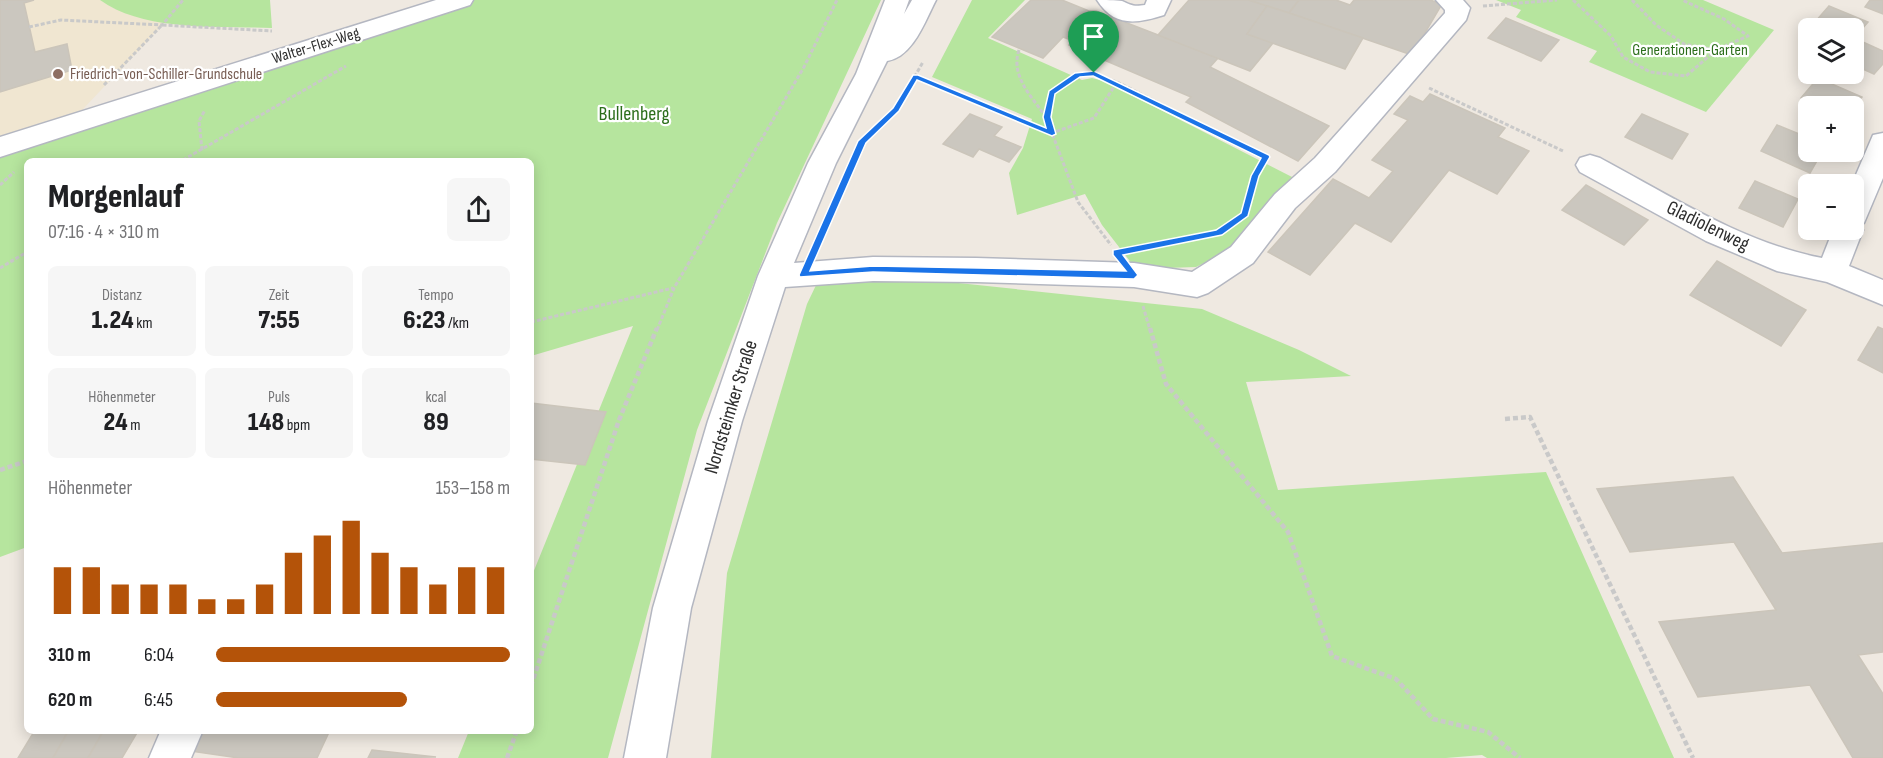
<!DOCTYPE html>
<html lang="de">
<head>
<meta charset="utf-8">
<style>
	:root { --surface:#fff; --page:#f6f6f6; --text:#202124; --muted:#757577; --accent:#b45309 }
	body { margin:0; font-family:"Sofia Sans Condensed",sans-serif; background:var(--page); color:var(--text); height:100vh; display:flex; flex-direction:column; font-size:22px; white-space:nowrap }
	* { box-sizing:border-box; margin:0 }
	p { font-size:20px; color:var(--muted) }
	.icon { flex:none; width:33px; height:33px; fill:none; stroke:currentColor; stroke-width:2; stroke-linecap:round; stroke-linejoin:round }
	.map { position:relative; flex:1; overflow:hidden }
	.details { position:absolute; left:24px; top:158px; width:510px; height:576px; display:flex; flex-direction:column; background:var(--surface); border-radius:9px; box-shadow:0 3px 15px #0003 }
	.details>* { flex:none }
	.buttons { position:absolute; left:1798px; top:18px; display:grid; gap:12px }
	.buttons a { display:grid; place-items:center; width:66px; height:66px; border-radius:9px; background:var(--surface); box-shadow:0 3px 15px #0003; font-size:30px }
	.pin { position:absolute; display:grid; place-items:center; width:51px; height:51px; color:#fff; margin:-62px -26px; border-radius:50% 50% 50% 0; rotate:-45deg; box-shadow:0 0 6px #0007 }
	.pin .icon { rotate:45deg }
	.round { display:grid; place-items:center; flex:none; width:63px; height:63px; border-radius:9px; background:var(--page) }
	.headline { display:flex; align-items:center; justify-content:space-between; height:102px; padding:0 24px }
	h1 { font-size:33px; font-weight:800; line-height:45px }
	.stats { display:grid; grid-template-columns:repeat(3,1fr); gap:9px; height:102px; padding:6px 24px }
	.stats div { display:grid; align-content:center; border-radius:9px; background:var(--page); text-align:center }
	.stats b { font-size:26px; font-weight:800 }
	.stats small { font-size:16px; font-weight:400 }
	.stats p { font-size:16px }
	.chart { height:168px; padding:12px 24px }
	.chart p { display:flex; justify-content:space-between }
	.chart svg { width:100%; height:108px; margin-top:6px; stroke:var(--accent); stroke-width:6 }
	ul { padding:0 24px; list-style:none; font-size:20px }
	li { display:grid; grid-template-columns:96px 72px 1fr; align-items:center; height:45px }
	li i { height:15px; border-radius:8px; background:var(--accent) }
	.map>svg:first-child { display:block }
</style>
</head>
<body>
<div class="map">
<svg width="1883" height="758" viewBox="0 0 1883 758">
	<rect width="100%" height="100%" fill="#efe9e1"/>
	<polygon fill="#f0e6d1" points="0,0 100,0 115,9 164,23 69,124 0,145"/>
	<g fill="#b6e59e">
		<path d="M100 0H270L272 28C220 26 144 32 100 0Z"/>
		<polygon points="461,0 881,0 777,223 697,430 608,758 458,758 469,731 531,730 531,578 633,326 531,356 531,160 27,160 27,547 0,557 0,146"/>
		<polygon points="972,0 1025,0 988,38 1082,80 1092,78 1104,81 1294,178 1241,245 1196,267 1136,269 1102,225 1085,194 1017,215 1009,173 1023,148 1032,119 932,77"/>
		<polygon points="1496,0 1703,0 1774,30 1706,112 1589,62 1597,51 1516,17 1521,10"/>
		<polygon points="818,281 949,282 1202,309 1299,350 1351,376 1246,382 1278,490 1546,472 1674,758 1487,758 1482,755 1446,758 711,758 727,573 807,304"/>
	</g>
	<g fill="#cbc7bf" stroke="#cbc5ba" stroke-width="1.5">
		<polygon points="0,0 34,0 24,3 35,52 67,44 72,70 0,92"/>
		<polygon points="1031,0 1062,0 1089,11 1096,11 1218,58 1210,67 1329,126 1298,161 1186,102 1191,97 1069,45 1071,40 1063,37 1043,58 992,37"/>
		<polygon points="1189,0 1249,0 1267,6 1247,34 1273,43 1250,71 1158,35"/>
		<polygon points="1249,0 1299,0 1289,13"/>
		<polygon points="1299,0 1336,0 1350,5 1354,0 1430,0 1442,4 1412,55 1289,13"/>
		<polygon points="1870,0 1883,0 1883,14 1865,7"/>
		<polygon points="1267,6 1289,13 1363,38 1345,69 1247,34"/>
		<polygon points="1829,6 1868,22 1855,37 1854,28 1834,28 1816,21"/>
		<polygon points="1506,18 1559,40 1541,61 1488,38"/>
		<polygon points="1854,38 1883,51 1883,64 1874,74 1854,65"/>
		<polygon points="1818,78 1862,97 1854,108 1819,106 1801,98"/>
		<polygon points="1430,94 1505,128 1498,137 1529,151 1497,194 1449,170 1391,242 1355,223 1310,275 1268,252 1333,179 1369,198 1393,171 1372,160 1408,120 1394,114 1410,96 1423,102"/>
		<polygon points="970,114 1002,127 994,136 1021,147 1009,162 979,149 973,157 943,144"/>
		<polygon points="1642,114 1688,134 1672,159 1625,137"/>
		<polygon points="1777,125 1809,138 1809,152 1822,152 1810,173 1761,151"/>
		<polygon points="1755,181 1798,199 1783,227 1739,208"/>
		<polygon points="1586,185 1648,220 1624,245 1562,210"/>
		<polygon points="1717,261 1806,310 1781,346 1690,295"/>
		<polygon points="1878,327 1883,329 1883,373 1858,360"/>
		<polygon points="531,403 606,412 585,465 531,459"/>
		<polygon points="1733,477 1782,553 1883,543 1883,652 1858,655 1883,694 1883,758 1853,758 1810,685 1698,697 1659,622 1776,610 1734,542 1630,552 1597,489"/>
		<polygon points="35,730 69,730 53,758 18,758"/>
		<polygon points="69,730 104,730 88,758 53,758"/>
		<polygon points="104,730 137,730 138,731 122,758 88,758"/>
		<polygon points="201,730 330,730 317,758 239,758 190,751"/>
		<polygon points="372,750 436,757 368,758"/>
	</g>
	<g fill="none" stroke-linecap="round" stroke-linejoin="round">
		<defs>
			<g id="minor">
				<polygon points="436,0 473,0 470,5 0,157 0,137"/>
				<path d="M885 0H909L904 14 912 0H936C925 21 913 57 887 61L836 163 794 263 873 257 976 258 1134 263 1192 272 1231 247 1275 194 1315 158 1445 13V10L1436 0H1463L1470 8 1466 20 1335 172 1295 208 1253 263 1208 293 1197 297 1134 287 976 282 873 281 785 287 742 421 691 608 666 758H624L653 608 708 421 758 276 808 163 856 74Z"/>
				<path d="M1097 0C1104 0 1116 0 1122 1 1131 5 1133 7 1145 5L1147 0H1171L1164 15C1136 24 1114 27 1097 0Z"/>
				<path d="M1883 133V178L1864 223 1859 224 1863 230 1849 266 1883 280V305L1827 282 1777 271 1706 241 1580 172 1576 165 1580 158 1590 155 1600 158C1671 196 1743 243 1822 258L1833 230H1854V184H1852L1873 135Z"/>
				<polygon points="161,730 203,730 191,758 149,758"/>
			</g>
		</defs>
		<use href="#minor" stroke="#b4b7c1" stroke-width="3"/>
		<g stroke="#c9c9c9" stroke-width="3" stroke-dasharray="4 2" stroke-linecap="butt">
			<polyline points="1573,0 1611,36 1623,57 1650,72 1686,76 1716,50 1748,36 1724,19 1682,0"/>
			<polyline points="1632,0 1656,25 1684,44 1715,50"/>
			<polyline points="1483,6 1557,0"/>
			<polyline points="29,27 61,20 162,25 183,0"/>
			<path d="M1019 50C1010 76 1032 97 1046 117"/>
			<polygon points="1083,75 1097,75 1117,82 1094,118 1052,133 1047,117 1052,92"/>
			<polyline points="915,76 1052,133 1078,202 1111,245"/>
			<polyline points="1117,82 1266,157 1255,176 1250,194"/>
			<polyline points="104,85 162,25 272,31"/>
			<polyline points="1429,88 1563,151"/>
			<polyline points="875,129 896,109 923,62"/>
			<polyline points="202,150 199,121 205,110"/>
			<polyline points="183,160 346,66"/>
			<polyline points="0,185 14,172"/>
			<polyline points="1153,246 1216,234"/>
			<polyline points="0,268 27,252"/>
			<polyline points="1143,306 1150,330"/>
			<polyline points="531,322 673,288"/>
			<polyline points="657,330 674,288 804,67 837,0"/>
		</g>
		<g stroke="#c9c9c9" stroke-width="4.5" stroke-dasharray="5 3" stroke-linecap="butt">
			<polyline points="1150,328 1166,384 1288,532 1332,656 1396,679 1433,719 1488,732 1520,758"/>
			<polyline points="1505,419 1530,417 1693,758"/>
			<polyline points="0,470 27,461"/>
			<polyline points="531,686 619,420 657,328"/>
			<polyline points="507,758 517,730"/>
		</g>
		<use href="#minor" fill="#fff" fill-rule="evenodd"/>
	</g>
	<path fill="#1a73e8" stroke="#fff" stroke-width="1.5" fill-rule="evenodd" d="M1094 71 1269 155 1270 157 1259 176 1248 216 1222 235 1123 255 1138 275 1134 279 873 272 800 277 799 275 858 141 893 108 913 75H918L1046 128 1043 117 1049 91 1075 73ZM1093 76 1261 158 1251 176 1241 213 1216 230 1113 250V255L1126 271 873 266 810 271 866 143 899 111 917 80 1052 136 1056 134 1051 117 1055 94 1080 77Z"/>
	<circle fill="#8d6e63" stroke="#fff" stroke-width="2" cx="58" cy="74" r="6"/>
	<g text-anchor="middle" dominant-baseline="central" stroke-width="4.5" stroke-linejoin="round" paint-order="stroke">
		<g font-size="16" fill="#2e2e2e" stroke="#fff">
			<text transform="translate(316 46) rotate(-17)">Walter-Flex-Weg</text>
		</g>
		<g font-size="16" fill="#2c6e1b" stroke="#fff">
			<text x="1690" y="50">Generationen-Garten</text>
		</g>
		<g font-size="16" fill="#785e54" stroke="#fff" text-anchor="start">
			<text x="70" y="74">Friedrich-von-Schiller-Grundschule</text>
		</g>
		<g font-size="20" fill="#2c6e1b" stroke="#fff">
			<text x="634" y="114">Bullenberg</text>
		</g>
		<g font-size="20" fill="#2e2e2e" stroke="#fff">
			<text transform="translate(1708 226) rotate(26)">Gladiolenweg</text>
			<text transform="translate(731 407) rotate(-73)">Nordsteimker Straße</text>
		</g>
	</g>
</svg>
<div class="buttons">
<a><svg class="icon" aria-label="layers" viewBox="0 0 24 24"><path d="M12 4l9 5-9 5-9-5zM3 14l9 5 9-5"/></svg></a>
<a>+</a>
<a>−</a>
</div>
<div class="pin" style="left:1094px;top:73px;background:#1e9e55"><svg class="icon" aria-label="arrive" viewBox="0 0 24 24"><path d="M6 21V4h12l-3 4 3 4H6"/></svg></div>
<section class="details">
<div class="headline"><div><h1>Morgenlauf</h1><p>07:16 · 4 × 310 m</p></div><a class="round"><svg class="icon" aria-label="share" viewBox="0 0 24 24"><path d="M12 15V3M7 8l5-5 5 5M5 13v7h14v-7"/></svg></a></div>
<div class="stats">
<div><p>Distanz</p><b>1.24<small> km</small></b></div>
<div><p>Zeit</p><b>7:55</b></div>
<div><p>Tempo</p><b>6:23<small> /km</small></b></div>
</div>
<div class="stats">
<div><p>Höhenmeter</p><b>24<small> m</small></b></div>
<div><p>Puls</p><b>148<small> bpm</small></b></div>
<div><p>kcal</p><b>89</b></div>
</div>
<div class="chart"><p><span>Höhenmeter</span>153–158 m</p>
<svg viewBox="0 0 160 44" preserveAspectRatio="none"><path d="M5 44V25M15 44V25M25 44V32M35 44V32M45 44V32M55 44V38M65 44V38M75 44V32M85 44V19M95 44V12M105 44V6M115 44V19M125 44V25M135 44V32M145 44V25M155 44V25"/></svg>
</div>
<ul>
<li><b>310 m</b>6:04<i style="width:100%"></i></li>
<li><b>620 m</b>6:45<i style="width:65%"></i></li>
</ul>
</section>
</div>
</body>
</html>
